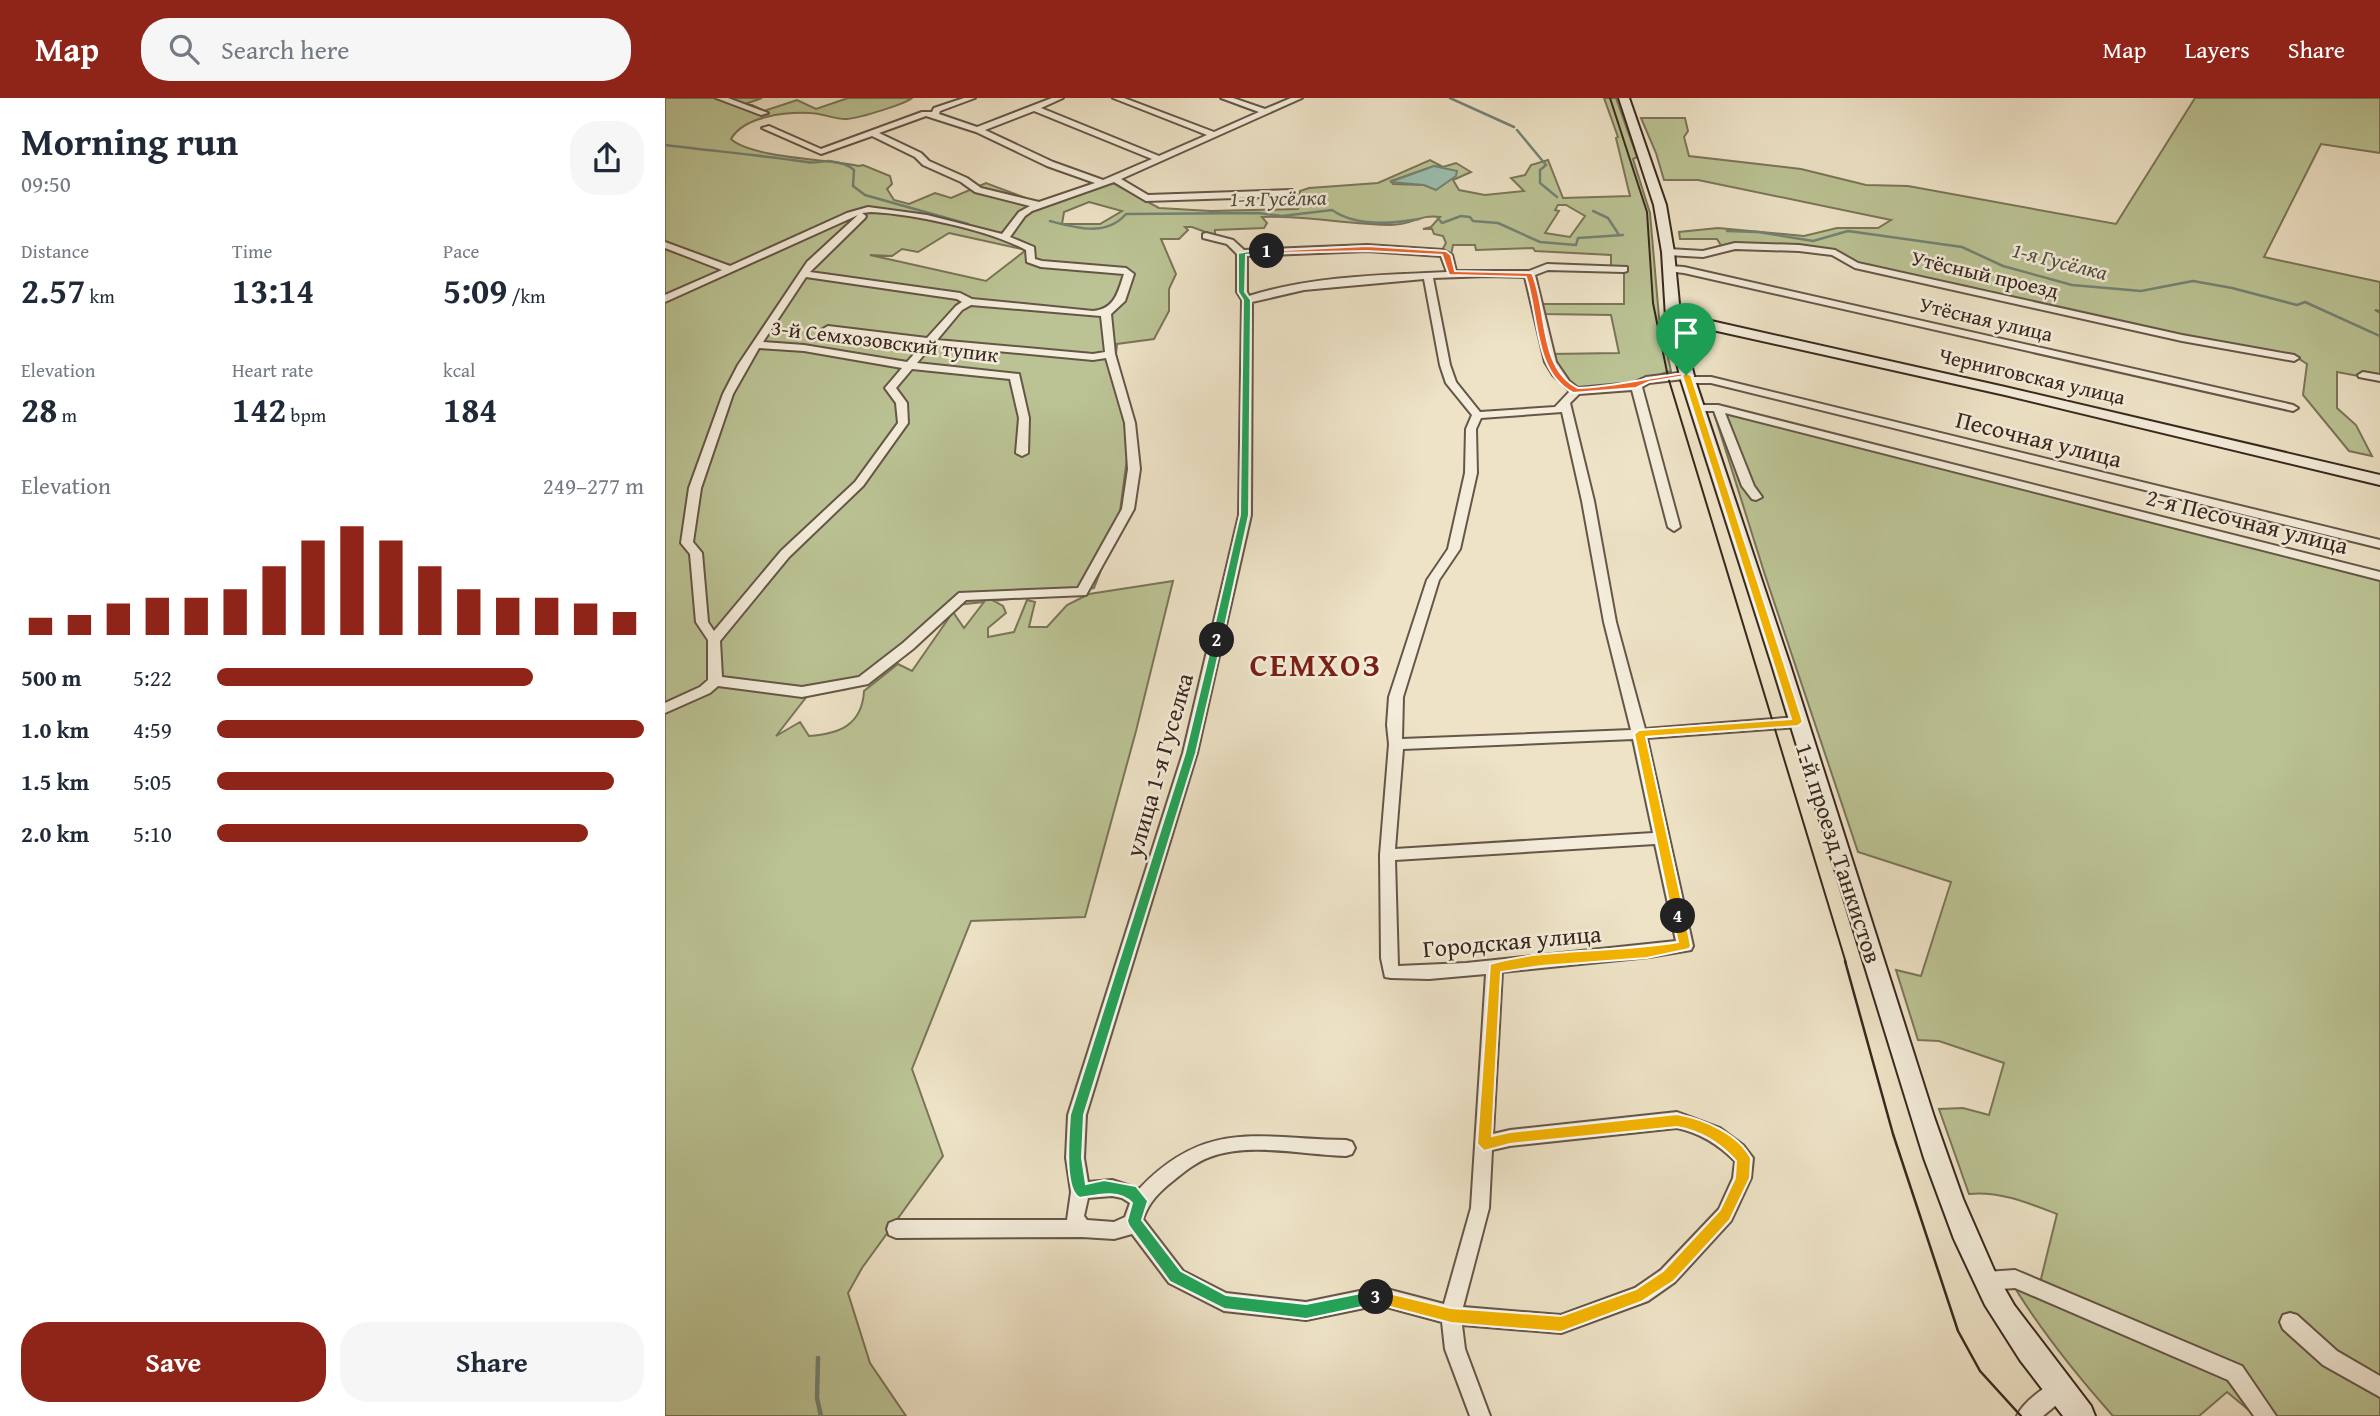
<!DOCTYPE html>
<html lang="en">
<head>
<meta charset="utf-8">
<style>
	:root { --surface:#fff; --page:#f6f6f7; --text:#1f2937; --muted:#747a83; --accent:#8f2418 }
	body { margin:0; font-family:"Gentium Book Plus",serif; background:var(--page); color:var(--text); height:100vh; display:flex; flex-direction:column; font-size:26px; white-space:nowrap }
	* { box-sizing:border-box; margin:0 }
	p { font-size:23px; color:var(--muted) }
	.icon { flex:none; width:38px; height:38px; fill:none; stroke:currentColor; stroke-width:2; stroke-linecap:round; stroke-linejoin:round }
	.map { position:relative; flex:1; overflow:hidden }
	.details { display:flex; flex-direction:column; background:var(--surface); width:665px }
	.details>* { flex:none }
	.pin { position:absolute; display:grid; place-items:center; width:60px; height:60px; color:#fff; margin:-72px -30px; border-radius:50% 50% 50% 0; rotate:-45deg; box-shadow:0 0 7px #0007 }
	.pin .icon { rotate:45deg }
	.km { position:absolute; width:35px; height:35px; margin:-18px; border-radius:50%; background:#222; color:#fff; font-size:19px; line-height:35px; text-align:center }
	.round { display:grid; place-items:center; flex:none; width:74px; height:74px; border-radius:28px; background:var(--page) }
	.head { display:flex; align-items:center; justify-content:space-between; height:119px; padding:0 21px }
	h1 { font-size:38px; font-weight:800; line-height:52px }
	.metrics { display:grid; grid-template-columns:repeat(3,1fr); gap:10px; height:119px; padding:7px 21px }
	.metrics div { display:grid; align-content:center }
	.metrics b { font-size:35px; font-weight:800 }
	.metrics small { font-size:19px; font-weight:400 }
	.metrics p { font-size:19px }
	.chart { height:196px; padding:14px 21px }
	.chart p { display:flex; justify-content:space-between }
	.chart svg { width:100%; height:126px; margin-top:7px; stroke:var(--accent); stroke-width:6 }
	.action { display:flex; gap:14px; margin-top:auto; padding:14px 21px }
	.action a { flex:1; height:80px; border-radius:28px; background:var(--accent); color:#fff; font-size:28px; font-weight:800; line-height:80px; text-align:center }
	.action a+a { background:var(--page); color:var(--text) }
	ul { padding:0 21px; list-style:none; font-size:23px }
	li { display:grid; grid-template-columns:112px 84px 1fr; align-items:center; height:52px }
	li i { height:18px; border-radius:9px; background:var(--accent) }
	header { display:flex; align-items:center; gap:42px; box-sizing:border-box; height:98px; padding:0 35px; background:var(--accent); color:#fff }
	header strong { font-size:33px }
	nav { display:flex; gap:38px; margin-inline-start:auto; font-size:24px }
	.search { width:490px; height:63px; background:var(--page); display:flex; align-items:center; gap:18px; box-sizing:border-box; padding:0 24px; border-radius:28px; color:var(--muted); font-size:26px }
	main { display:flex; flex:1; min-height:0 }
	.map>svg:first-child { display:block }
</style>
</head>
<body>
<header>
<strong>Map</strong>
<div class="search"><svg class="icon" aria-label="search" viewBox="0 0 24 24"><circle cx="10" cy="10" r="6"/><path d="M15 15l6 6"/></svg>Search here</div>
<nav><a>Map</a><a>Layers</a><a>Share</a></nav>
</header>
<main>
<section class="details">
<div class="head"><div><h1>Morning run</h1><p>09:50</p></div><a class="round"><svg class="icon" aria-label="share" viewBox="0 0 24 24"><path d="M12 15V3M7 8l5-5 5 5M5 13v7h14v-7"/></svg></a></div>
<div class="metrics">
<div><p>Distance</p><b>2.57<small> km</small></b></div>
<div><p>Time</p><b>13:14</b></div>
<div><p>Pace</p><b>5:09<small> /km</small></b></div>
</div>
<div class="metrics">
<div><p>Elevation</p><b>28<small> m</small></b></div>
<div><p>Heart rate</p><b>142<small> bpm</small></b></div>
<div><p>kcal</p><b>184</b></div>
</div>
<div class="chart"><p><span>Elevation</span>249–277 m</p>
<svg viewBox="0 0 160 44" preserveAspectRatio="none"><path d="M5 44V38M15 44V37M25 44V33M35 44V31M45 44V31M55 44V28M65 44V20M75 44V11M85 44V6M95 44V11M105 44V20M115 44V28M125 44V31M135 44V31M145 44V33M155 44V36"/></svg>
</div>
<ul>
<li><b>500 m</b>5:22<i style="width:74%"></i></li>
<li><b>1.0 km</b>4:59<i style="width:100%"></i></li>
<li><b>1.5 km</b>5:05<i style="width:93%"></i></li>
<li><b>2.0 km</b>5:10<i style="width:87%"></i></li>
</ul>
<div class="action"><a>Save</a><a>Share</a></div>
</section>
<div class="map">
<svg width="1715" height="1318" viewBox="0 0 1715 1318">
	<rect width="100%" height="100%" fill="#eee3c7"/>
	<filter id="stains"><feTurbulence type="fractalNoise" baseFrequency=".00286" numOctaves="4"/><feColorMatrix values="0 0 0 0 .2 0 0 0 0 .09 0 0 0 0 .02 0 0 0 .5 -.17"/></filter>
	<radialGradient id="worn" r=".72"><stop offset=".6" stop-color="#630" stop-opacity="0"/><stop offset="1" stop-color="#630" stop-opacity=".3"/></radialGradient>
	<g fill="#bbc394" stroke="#7a7559" stroke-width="2" fill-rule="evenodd">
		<path d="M0 0H97L83 5 99 13 132 2 151 11 183 0H247C240 6 195 20 182 21 171 22 157 15 145 15 121 14 79 18 66 41 86 60 162 61 194 68L198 67 225 78 227 86 222 91 229 102 244 106 270 95 286 100 321 85 382 108 429 89 448 85 494 110 546 113 633 111 635 93 644 90 713 85 765 62 778 69 791 65 806 74 788 82 794 92 820 97 859 93 846 80 860 77 866 67 883 62 898 100 965 98 951 40 953 39 939 0H951L972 59 968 61 985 115 994 219 1006 273 960 287 914 291 905 288 885 256 954 255 946 217 878 216 876 206H959V174L946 168V157L870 153 868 150 811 152 810 147H788L786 157 776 154 781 145 778 138 769 136 767 131H758L766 129 775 119C754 116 748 127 726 127 683 127 640 117 597 119L602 125 599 130 550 132V136L554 139 527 129H520L523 132 514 141H496L511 176 504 191V213L489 241 452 246 451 256 467 323 453 428 429 490 329 503 338 508 341 515 323 530V539L349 534 362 502 370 504 364 529H382L402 507 424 496 508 483 471 633 420 819 306 823 247 971 278 1058 197 1170 183 1195 205 1265 241 1318H0ZM769 68 775 69 781 83 771 91 759 87 728 86 726 83ZM424 104 457 113 435 126H397L399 114ZM893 107H901L920 118 905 139 880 135 894 113 890 112ZM284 135 361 152 321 183 205 157 227 158 237 151 253 154ZM319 504 299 530 288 514 247 573 233 566 199 593C197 628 173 636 144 638L135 624 111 638 143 597 182 591 282 508Z"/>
		<polygon points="1530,0 1715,0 1715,55 1656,46 1599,159 1715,184 1715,213 1710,212 1715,215 1715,282 1672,274 1672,310 1691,327 1707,358 1684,353 1638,297 1642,266 1631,259 1416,216 1300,188 1193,166 1171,153 1057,149 1052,141 1015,141 1014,134 1053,130 1139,138 1172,130 1213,130 1226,122 1033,82 999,82 991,55 976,20 1020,20 1023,33 1019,39 1024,58 1136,71 1201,87 1243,88 1451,126"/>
		<path d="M1048 312 1715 479V1318H1591L1562 1294 1534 1318H1448C1408 1273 1371 1227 1341 1175L1375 1185 1392 1116C1363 1105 1335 1093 1304 1096L1274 1011 1298 1010 1324 1017 1339 965 1274 943 1253 942 1231 872 1256 878 1286 784 1193 754 1100 477Z"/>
	</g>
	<polygon fill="#9bbfaf" stroke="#738275" stroke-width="2" points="769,68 792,73 791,78 771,92 759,87 725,84"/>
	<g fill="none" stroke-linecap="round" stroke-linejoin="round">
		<g stroke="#738275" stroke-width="2.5">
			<polyline points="785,0 849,29"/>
			<polyline points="852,32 881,67 875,72 875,85 892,99"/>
			<path d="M0 47C47 53 95 57 142 64 149 66 156 63 164 63 172 64 183 66 189 72L188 88 200 97 303 126"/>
			<polyline points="928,113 943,120 954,137"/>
			<polyline points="772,119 777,125 796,118 805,119 808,123 833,125 875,144 911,147 913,140 958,137"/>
			<path d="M385 123C411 130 441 139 461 116L593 115 617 118 667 112C691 129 726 126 754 121"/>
			<polyline points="1062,133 1093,134 1148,143 1183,133 1297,149 1338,168 1407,187 1476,193 1528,183 1567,190 1632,207 1640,204 1715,238"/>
		</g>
		<polyline stroke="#738275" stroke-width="4.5" points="153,1260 152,1300 156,1318"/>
		<defs>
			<g id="street">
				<polygon points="51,0 63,0 103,15 96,17"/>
				<path d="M299 0H310L275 13 274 16 312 29 387 0H398L376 10 494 58 542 37 448 0H459L549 34 594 14 556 0H568L600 11 626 0H637L456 81 483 97 627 92 631 95 627 98 481 103 449 84 367 113 360 118 345 139 369 149 370 161 377 163 461 170 469 176 460 203 446 216 450 256 470 325 475 371 469 411 421 497 301 502 248 551 203 586 137 599 53 588 45 595 0 615V605L35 589 43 582V542L31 524 25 456 16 445 24 390 58 296 73 267 142 164 193 117 0 204V197L57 172 0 150V144L65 168 182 115 203 109 262 117 337 136 354 114 365 108 310 94 296 84 258 67 250 59 207 38 156 56 97 30 104 28 156 51 257 14H267L269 10ZM369 13 487 61 438 82 388 64 320 32ZM261 18 311 34 382 68 430 85 374 104 316 90 302 80 264 63 256 55 214 35ZM206 114C249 116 324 132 361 152L362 164 376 169 459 176C453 194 450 211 428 213L307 201 295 195 145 174 200 120 201 118 197 115ZM141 179 292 201 297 204 291 208 262 240 163 228 158 231 163 234 258 246 242 264 139 247 98 244ZM306 207 436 218 440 254 428 256 272 242 297 212ZM267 247 428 262 441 260 460 325 463 371 457 411 413 490 294 495 238 545 194 579 137 589 57 579 55 543 124 459 198 388 243 325 242 305 231 290 247 271 345 281 354 320 351 355 357 358 363 355 364 320 354 276 252 265ZM94 250 139 253 237 270 220 290 231 305 233 325 190 384 116 453 49 533 43 524 37 455 28 444 36 390 68 296Z"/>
				<path d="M541 135 568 142 579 152 702 147 778 152 787 157 791 173H864L882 166 962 169V173L959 174 883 172 870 177 891 264 904 283 913 290 968 285 981 279 1022 274 1026 275V279H1046L1715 442V450L1046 285H1023L1019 284V281L984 285 977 289 1015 429 1009 433 1003 429 967 292 914 296 905 305 929 403 951 524 980 631 1133 619 1140 624 1133 629 982 640 1028 848 1026 852 984 859 837 874 828 1036 845 1032 1012 1014 1055 1030 1078 1047 1088 1060 1086 1080 1066 1123 1010 1184 983 1203 896 1235 797 1227 800 1251 825 1318H805L780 1251 777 1224 714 1207 641 1222 559 1213 504 1185 467 1136 449 1141 417 1139 231 1140 224 1137 222 1131 224 1125 231 1122H402L406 1094 401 1060 403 1017 518 655 574 417 577 202 572 194V156L562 146 538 140V136ZM702 153 776 158 782 174C717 177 647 178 584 198L582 194V158ZM823 178 860 179 880 264 888 277 905 293 890 309 815 314 791 284 785 267 768 180ZM759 181 775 267 781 285 807 317 801 331 800 375 783 451 762 482 724 599 722 627 724 646 715 757 716 860 720 879 726 880 764 881 821 876 806 1110 779 1206 714 1189 641 1204 561 1195 518 1173 478 1121C484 1104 494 1094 508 1083 519 1074 531 1064 545 1059 587 1044 637 1057 681 1058L687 1056 690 1050 687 1044 681 1042C595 1041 541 1020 474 1091L447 1082 423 1084 419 1060 421 1017 532 655 586 417 587 204 639 192ZM897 314 917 403 939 524 966 632 737 641 738 599 774 482 795 451 812 375 811 331 816 320ZM968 641 988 735 730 751 738 651ZM990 746 1011 843 801 865 733 868 730 762ZM1012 1030C1035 1035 1053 1046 1070 1063L1068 1080 1054 1111 996 1172 970 1190 896 1217 798 1209 824 1110 827 1052 845 1048ZM447 1098 457 1100 465 1105 460 1119 449 1124 422 1122 419 1118 423 1100Z"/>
				<polygon points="1070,145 1134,147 1170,152 1193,165 1517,237 1629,257 1634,260 1629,263 1517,243 1190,170 1167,157 1134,153 1070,151 1038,159 1003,157 998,154 1003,151 1038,153"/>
				<polygon points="1005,168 1019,169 1628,307 1633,310 1628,313 1019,175 1002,173 1002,169"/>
				<polygon points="1698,274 1715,277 1715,283 1694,279 1693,277"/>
				<polygon points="1053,307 1715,474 1715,482 1060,315 1089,388 1097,399 1091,402 1087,401 1077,388 1049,313 1032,313 1027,310 1032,307"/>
				<polygon points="1350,1172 1577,1268 1611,1318 1589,1318 1563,1282 1350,1190 1321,1192 1314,1189 1312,1183 1314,1177 1321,1174"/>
				<polygon points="1625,1215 1632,1217 1672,1253 1715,1278 1715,1299 1658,1267 1618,1231 1615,1224 1618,1217"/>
				<path d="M1394 1282 1401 1285 1404 1292 1401 1299 1378 1318H1352C1358 1304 1380 1288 1394 1282Z"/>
			</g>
			<polygon id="secondary" points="954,0 964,0 1001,107 1009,154 1015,216 1340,289 1715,377 1715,387 1340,297 1016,225 1030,282 1125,567 1269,1019 1298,1101 1329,1172 1349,1207 1426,1308 1430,1318 1398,1318 1355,1262 1320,1207 1289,1141 1259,1060 1107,567 1016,282 1001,219 997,154 989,107"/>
		</defs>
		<use href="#street" stroke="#665648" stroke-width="4"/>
		<use href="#secondary" stroke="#38271e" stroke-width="4"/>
		<use href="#street" fill="#f4eddb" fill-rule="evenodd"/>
		<use href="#secondary" fill="#f4eddb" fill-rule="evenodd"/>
		<polyline stroke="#38271e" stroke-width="2" points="945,0 982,114 988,205 1003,279 1181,865"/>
		<polyline stroke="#38271e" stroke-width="2.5" points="1180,863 1228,1036 1293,1233 1315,1273 1356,1318"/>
	</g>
	<path fill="#f0652b" stroke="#fff" stroke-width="2" d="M702 148 781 153 786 157 790 173 867 175C883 210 873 270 913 290 951 289 984 279 1021 275L1026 277 984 284 971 290 908 295C868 274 874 216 861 179L784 177 777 157 702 153 602 155 598 153Z"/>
	<polygon fill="#22a559" stroke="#fff" stroke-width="2" points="602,150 605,154 581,157 580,194 586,202 584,417 557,542 552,545 546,542 575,417 578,202 573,194 573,155"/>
	<path fill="#22a559" stroke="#fff" stroke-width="2" d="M548 539 557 542 531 655 419 1017 417 1060 421 1086 439 1082 471 1088 483 1103 477 1122 516 1173 561 1197 641 1206 711 1192 717 1194 719 1199 717 1204 711 1206 641 1221 559 1211 505 1184 464 1128 462 1123 467 1105C454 1091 432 1097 415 1100 398 1093 404 1034 405 1017L520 655Z"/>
	<path fill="#f5b400" stroke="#fff" stroke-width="2" d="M1013 814 1020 818 1026 848 1024 851 982 860 877 868 836 874 827 1038 845 1034 1012 1016C1038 1021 1073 1035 1086 1060L1085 1080 1065 1122 1009 1183 976 1204 896 1234 786 1225 706 1204 703 1199 706 1194 711 1192 786 1210 896 1218 971 1191 998 1173 1055 1112 1070 1080 1071 1063C1055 1045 1035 1033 1012 1029L845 1046 819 1053 812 1046 825 866C881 849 953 855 1013 844L1007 818Z"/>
	<polygon fill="#f5b400" stroke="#fff" stroke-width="2" points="1021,275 1026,277 1138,624 1133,628 981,639 1020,818 1013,823 1007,818 969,636 974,632 1126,621 1017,277"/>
	<g text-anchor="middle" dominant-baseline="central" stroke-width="5" stroke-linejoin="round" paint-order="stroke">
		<g font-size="21" font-style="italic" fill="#514d42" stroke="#f4eddb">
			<text transform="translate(613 100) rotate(-1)">1-я Гусёлка</text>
			<text transform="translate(1395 163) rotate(14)">1-я Гусёлка</text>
		</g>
		<g font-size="21" fill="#38271e" stroke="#f4eddb">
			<text transform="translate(1320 176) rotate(13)">Утёсный проезд</text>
			<text transform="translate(1321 221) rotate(13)">Утёсная улица</text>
			<text transform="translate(220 243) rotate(7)">3-й Семхозовский тупик</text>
			<text transform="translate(1367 278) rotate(13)">Черниговская улица</text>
		</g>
		<g font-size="24" fill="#38271e" stroke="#f4eddb">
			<text transform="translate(1374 341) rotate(14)">Песочная улица</text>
			<text transform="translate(1582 423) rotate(14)">2-я Песочная улица</text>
			<text transform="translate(494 667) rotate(-74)">улица 1-я Гуселка</text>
			<text transform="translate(1174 755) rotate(72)">1-й проезд Танкистов</text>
			<text transform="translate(847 843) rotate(-5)">Городская улица</text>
		</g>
		<g font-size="32" font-weight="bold" letter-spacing="2" fill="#7a1f14" stroke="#f4eddb">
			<text x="651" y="566">СЕМХОЗ</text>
		</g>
	</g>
	<rect width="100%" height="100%" filter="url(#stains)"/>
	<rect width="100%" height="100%" fill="url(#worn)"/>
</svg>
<div class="pin" style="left:1021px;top:277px;background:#1e9e55"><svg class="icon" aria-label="arrive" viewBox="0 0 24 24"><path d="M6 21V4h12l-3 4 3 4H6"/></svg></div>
<b class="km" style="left:602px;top:153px">1</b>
<b class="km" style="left:552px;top:542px">2</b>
<b class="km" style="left:711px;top:1199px">3</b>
<b class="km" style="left:1013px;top:818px">4</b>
</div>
</main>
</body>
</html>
